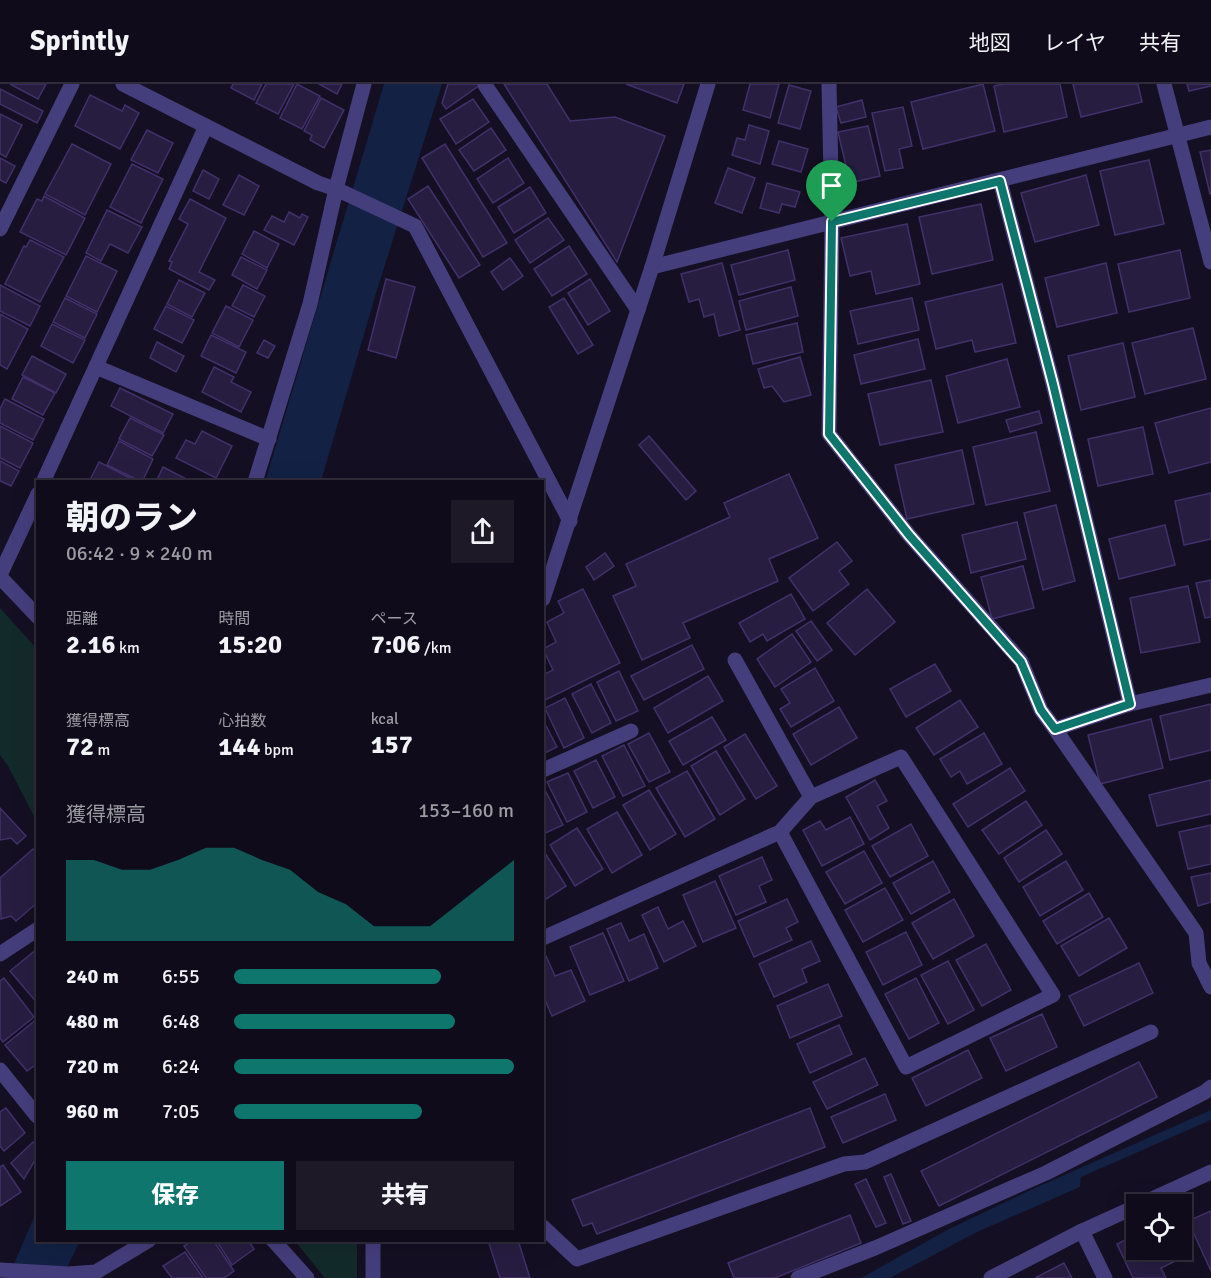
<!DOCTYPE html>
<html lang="ja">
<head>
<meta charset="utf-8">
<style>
	:root { --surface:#0f0b1a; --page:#1d1927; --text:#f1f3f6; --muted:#9b9ba2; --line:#2f2b39; --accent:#0f766e }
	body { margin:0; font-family:Signika,"Noto Sans JP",sans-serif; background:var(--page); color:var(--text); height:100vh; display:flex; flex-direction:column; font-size:22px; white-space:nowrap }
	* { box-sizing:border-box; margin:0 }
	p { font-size:20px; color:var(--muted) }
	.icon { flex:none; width:33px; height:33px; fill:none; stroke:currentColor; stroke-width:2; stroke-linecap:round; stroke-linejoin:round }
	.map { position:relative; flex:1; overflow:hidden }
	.drawer { position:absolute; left:36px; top:396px; width:508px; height:762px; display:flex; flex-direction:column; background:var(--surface); border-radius:0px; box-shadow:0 6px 24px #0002,0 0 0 2px var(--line) }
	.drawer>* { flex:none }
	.fabs { position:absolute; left:1126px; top:1110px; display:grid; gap:12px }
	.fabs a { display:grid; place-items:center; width:66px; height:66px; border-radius:0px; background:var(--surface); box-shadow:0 6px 24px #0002,0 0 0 2px var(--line); font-size:30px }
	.pin { position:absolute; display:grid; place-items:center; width:51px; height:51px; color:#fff; margin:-62px -26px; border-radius:50% 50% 50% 0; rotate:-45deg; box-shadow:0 0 6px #0007 }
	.pin .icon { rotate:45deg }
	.round { display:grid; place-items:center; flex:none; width:63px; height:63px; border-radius:0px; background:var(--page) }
	.summary { display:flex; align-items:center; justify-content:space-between; height:102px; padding:0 30px }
	h1 { font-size:33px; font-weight:800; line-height:45px }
	.metrics { display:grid; grid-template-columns:repeat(3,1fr); gap:9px; height:102px; padding:6px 30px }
	.metrics div { display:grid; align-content:center }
	.metrics b { font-size:26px; font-weight:800 }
	.metrics small { font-size:16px; font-weight:400 }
	.metrics p { font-size:16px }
	.chart { height:168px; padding:12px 30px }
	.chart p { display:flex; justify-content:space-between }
	.chart svg { width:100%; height:108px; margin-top:6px; fill:var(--accent); opacity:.7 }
	.cta { display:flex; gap:12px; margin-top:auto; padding:12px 30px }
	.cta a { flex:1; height:69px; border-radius:0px; background:var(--accent); color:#fff; font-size:24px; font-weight:800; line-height:69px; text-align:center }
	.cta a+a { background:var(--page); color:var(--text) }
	ul { padding:0 30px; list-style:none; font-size:20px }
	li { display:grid; grid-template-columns:96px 72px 1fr; align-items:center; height:45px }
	li i { height:15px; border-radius:8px; background:var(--accent) }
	header { display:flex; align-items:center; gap:36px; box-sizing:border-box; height:84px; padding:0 30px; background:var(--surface); border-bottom:2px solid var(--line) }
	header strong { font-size:28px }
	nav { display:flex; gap:33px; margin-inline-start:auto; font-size:21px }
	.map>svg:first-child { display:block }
</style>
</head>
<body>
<header>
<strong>Sprintly</strong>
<nav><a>地図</a><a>レイヤ</a><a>共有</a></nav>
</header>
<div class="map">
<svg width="1211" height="1194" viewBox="0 0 1211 1194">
	<rect width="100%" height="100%" fill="#140f22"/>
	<g fill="#132a2b">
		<polygon points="0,524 37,565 37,738 8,682 0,671"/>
		<polygon points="295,1157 357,1157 357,1194 325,1194"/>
	</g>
	<g fill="#122144">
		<polygon points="384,0 442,0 377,206 321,397 265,398"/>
		<polygon points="1211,1026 1211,1036 1081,1093 1080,1103 977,1148 890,1194 861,1194 949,1145 1035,1104"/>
		<polygon points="37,1126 38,1156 80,1157 62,1194 8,1194"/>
	</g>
	<g fill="#271d41" stroke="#41316b" stroke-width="1.5">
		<polygon points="10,0 46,0 38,15"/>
		<polygon points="233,0 262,0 254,16 231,4"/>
		<polygon points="266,0 294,0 278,30 256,19"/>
		<polygon points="297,0 320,12 302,45 280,34"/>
		<polygon points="319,0 342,0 337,10"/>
		<polygon points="448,0 479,0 480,1 446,25 442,19"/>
		<polygon points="504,0 547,0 570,37 615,33 665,52 617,178"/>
		<polygon points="626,0 684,0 677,19"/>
		<polygon points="750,0 779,0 770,34 743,26"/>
		<polygon points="983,0 995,47 923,65 911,18"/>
		<polygon points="1003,0 1060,0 1067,33 1004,48 994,2"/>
		<polygon points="1073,0 1138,0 1142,18 1081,33"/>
		<polygon points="1187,0 1211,0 1211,2 1189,7"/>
		<polygon points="789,1 811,7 800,45 778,39"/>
		<polygon points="0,5 43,27 37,39 0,20"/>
		<polygon points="90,11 122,27 125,21 139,29 120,65 75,42"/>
		<polygon points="321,14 344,26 324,64 310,56 312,51 304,47"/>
		<polygon points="473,15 489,38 456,60 440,35"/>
		<polygon points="862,16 866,33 841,39 836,23"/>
		<polygon points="903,23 912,62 899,65 903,84 885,87 872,29"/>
		<polygon points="0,30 22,41 6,73 0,70"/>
		<polygon points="749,41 769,47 760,80 732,71 737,54 745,56"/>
		<polygon points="868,42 880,92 850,99 838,48"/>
		<polygon points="491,44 506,66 474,87 459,66"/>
		<polygon points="147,46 173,59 158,89 131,76"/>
		<polygon points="779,57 808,65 801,88 772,80"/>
		<polygon points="72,60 111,80 85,131 45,110"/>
		<polygon points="445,60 507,159 483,173 422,74"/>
		<polygon points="1211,66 1211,110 1210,110 1200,68"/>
		<polygon points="0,74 15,82 6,99 0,96"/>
		<polygon points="508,74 524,99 493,119 477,95"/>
		<polygon points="1149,76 1164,140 1115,151 1100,87"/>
		<polygon points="132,80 163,95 141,139 110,123"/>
		<polygon points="728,84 755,94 742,129 715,119"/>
		<polygon points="203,86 219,95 209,115 193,107"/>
		<polygon points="239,91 259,102 244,131 223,121"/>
		<polygon points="1086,91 1099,141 1035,158 1021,109"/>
		<polygon points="767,99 800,108 795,123 782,120 779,129 760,124"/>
		<polygon points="428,102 480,181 459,194 408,115"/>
		<polygon points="530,103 546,129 514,149 498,123"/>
		<polygon points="44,112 85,134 66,171 20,148 37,115 42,117"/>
		<polygon points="190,115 226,134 199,188 215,196 209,206 169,185 172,178 169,177 188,140 179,135"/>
		<polygon points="981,120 993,176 932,190 919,133"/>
		<polygon points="107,126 142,143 128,169 110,160 101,177 86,169"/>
		<polygon points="289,128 300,134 302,130 308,133 294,161 264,146 272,132 284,138"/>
		<polygon points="548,134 564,156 530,179 515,156"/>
		<polygon points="907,140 920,200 876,210 871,187 850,192 841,154"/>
		<polygon points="254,147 279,160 267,184 242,170"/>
		<polygon points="30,156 64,173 40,218 5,200 24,162 26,163"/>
		<polygon points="569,162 587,190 552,212 534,185"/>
		<polygon points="788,166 795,196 739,211 731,181"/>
		<polygon points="1180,166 1190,214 1129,228 1118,180"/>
		<polygon points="86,172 117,187 97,228 66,212"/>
		<polygon points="241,173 267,186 257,205 232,191"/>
		<polygon points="510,174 523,192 503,206 491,188"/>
		<polygon points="722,179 740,246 719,252 714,230 704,233 699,215 689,218 681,190"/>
		<polygon points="1106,179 1117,229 1057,243 1045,194"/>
		<polygon points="386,195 415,203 396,274 368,266"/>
		<polygon points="590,195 610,227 588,241 568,209"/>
		<polygon points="179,196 205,209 192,233 167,220"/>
		<polygon points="1002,200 1016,259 975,268 972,256 936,265 925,218"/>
		<polygon points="0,201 40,222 30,242 0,227"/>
		<polygon points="243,201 265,212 254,233 232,222"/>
		<polygon points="791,203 798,232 746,246 739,217"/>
		<polygon points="65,214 97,230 85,254 53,238"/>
		<polygon points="564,214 593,261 578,270 549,223"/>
		<polygon points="912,214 919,246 858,260 850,227"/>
		<polygon points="166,222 194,236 182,259 154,245"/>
		<polygon points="226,222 253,236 239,263 212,249"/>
		<polygon points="0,230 28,245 7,285 0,281"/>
		<polygon points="797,239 803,268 753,280 746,251"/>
		<polygon points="52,240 85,256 73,279 41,262"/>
		<polygon points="1193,244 1206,295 1145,310 1132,259"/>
		<polygon points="211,251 246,268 236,289 201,272"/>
		<polygon points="918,255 925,285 861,300 854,271"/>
		<polygon points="264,256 275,262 268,274 257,269"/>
		<polygon points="157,258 184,272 176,288 150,274"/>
		<polygon points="1123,259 1135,313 1081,326 1068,272"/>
		<polygon points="32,272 66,290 56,309 22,291"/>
		<polygon points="800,273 811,311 784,318 772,302 764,304 758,285"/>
		<polygon points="1007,275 1020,323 958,339 946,292"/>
		<polygon points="214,283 234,293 231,298 251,308 241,328 202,308"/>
		<polygon points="23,293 55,309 43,331 12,315"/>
		<polygon points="931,296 943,348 880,361 868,310"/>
		<polygon points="120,304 173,330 163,349 111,322"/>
		<polygon points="5,315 44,335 33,356 0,339 0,325"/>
		<polygon points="1211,324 1211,378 1169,389 1155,339"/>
		<polygon points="1039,327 1042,339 1010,348 1006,336"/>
		<polygon points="130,334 164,351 152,372 119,355"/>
		<polygon points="0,342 33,359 20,384 0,374"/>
		<polygon points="1143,343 1153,390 1098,402 1088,355"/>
		<polygon points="202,347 232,362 216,394 176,374 186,356 195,360"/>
		<polygon points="1036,348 1050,407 986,421 973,363"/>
		<polygon points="649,352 696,407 686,416 639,361"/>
		<polygon points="119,357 153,375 142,398 107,381"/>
		<polygon points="962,366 974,420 907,435 895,381"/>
		<polygon points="0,377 19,387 11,402 0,397"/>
		<polygon points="99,378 138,398 89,398"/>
		<polygon points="163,383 192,398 156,398"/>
		<polygon points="789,390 818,454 769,475 778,497 683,539 690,554 642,576 613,512 636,502 626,480 730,433 724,419"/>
		<polygon points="1211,409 1211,455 1184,461 1175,417"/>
		<polygon points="1056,421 1075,497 1043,506 1024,429"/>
		<polygon points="1017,438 1026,475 971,489 962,451"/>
		<polygon points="1165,441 1175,481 1119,495 1109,455"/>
		<polygon points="837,458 852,477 839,487 849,500 813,527 789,494"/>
		<polygon points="605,469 614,482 594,496 586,483"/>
		<polygon points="1023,482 1034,524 992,535 981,493"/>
		<polygon points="1211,496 1211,533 1205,534 1196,499"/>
		<polygon points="1188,502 1200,558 1141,569 1130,514"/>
		<polygon points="583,505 620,579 543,617 543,591 553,586 543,565 556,558 547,538 564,529 558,517"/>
		<polygon points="867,505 895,538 855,571 827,539"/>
		<polygon points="791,510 805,535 767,557 763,550 750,558 739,539"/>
		<polygon points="811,537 832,566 817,577 796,547"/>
		<polygon points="792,550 811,578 775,603 757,575"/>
		<polygon points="692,561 704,585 644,616 631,592"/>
		<polygon points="935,580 951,607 906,633 890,605"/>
		<polygon points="815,584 834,617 791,643 780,625 790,619 781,605"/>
		<polygon points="619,587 638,627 616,637 597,598"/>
		<polygon points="708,592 723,617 668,649 654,624"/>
		<polygon points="591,600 611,639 592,649 572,610"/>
		<polygon points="565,614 584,654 564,664 545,624"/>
		<polygon points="960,616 978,643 934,671 916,644"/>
		<polygon points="1211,620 1211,666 1170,676 1160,632"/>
		<polygon points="839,623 857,654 811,681 793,650"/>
		<polygon points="712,633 726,656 683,681 669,657"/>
		<polygon points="1151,635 1163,684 1100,700 1088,651"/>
		<polygon points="543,636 557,663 543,670"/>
		<polygon points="649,649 670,688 649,698 628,660"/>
		<polygon points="984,649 1002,680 967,700 960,687 951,693 940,675"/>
		<polygon points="745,650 777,702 756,715 724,663"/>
		<polygon points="624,661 645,702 623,712 602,672"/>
		<polygon points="716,667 745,715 720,731 691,682"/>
		<polygon points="596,676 615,713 593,724 574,687"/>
		<polygon points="1010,684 1025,707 968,743 953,720"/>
		<polygon points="687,687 715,735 685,753 656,704"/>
		<polygon points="568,689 587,728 567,738 547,698"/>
		<polygon points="875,696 887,717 877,722 889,744 870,756 846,713"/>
		<polygon points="1211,696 1211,730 1157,742 1149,711"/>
		<polygon points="543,702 563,741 543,750"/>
		<polygon points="649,706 676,750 650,766 623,721"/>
		<polygon points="1026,717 1042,741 999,770 982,746"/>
		<polygon points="0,724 26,752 17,760 11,754 0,756"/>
		<polygon points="617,728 642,771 612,789 587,745"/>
		<polygon points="850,733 864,760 822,782 803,746 820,737 826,746"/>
		<polygon points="911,740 928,772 890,793 872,762"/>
		<polygon points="1211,741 1211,780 1188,785 1179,748"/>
		<polygon points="577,744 603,785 575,802 550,761"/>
		<polygon points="1046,746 1062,770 1019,798 1004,774"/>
		<polygon points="33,765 38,770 38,818 16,837 11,832 1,835 0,794"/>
		<polygon points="543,766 566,802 543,817"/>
		<polygon points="864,767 882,799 845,820 826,788"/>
		<polygon points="762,773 772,796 759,802 766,818 736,831 719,792"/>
		<polygon points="933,777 950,808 911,830 893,799"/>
		<polygon points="1066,777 1083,806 1040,832 1023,803"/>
		<polygon points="1211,789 1211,818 1198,822 1191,793"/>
		<polygon points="715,797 736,844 703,858 683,811"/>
		<polygon points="885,804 903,836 863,858 845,826"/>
		<polygon points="1089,809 1103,833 1057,860 1043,837"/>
		<polygon points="787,815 798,838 786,844 792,856 754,873 738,837"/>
		<polygon points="954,815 974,852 933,875 912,839"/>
		<polygon points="658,823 668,845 683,837 696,862 664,878 642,831"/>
		<polygon points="1109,834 1127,864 1079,892 1061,862"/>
		<polygon points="621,839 629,857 644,850 658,884 629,897 607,845"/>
		<polygon points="906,848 922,881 883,901 866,868"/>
		<polygon points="603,849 624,897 590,911 570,863"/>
		<polygon points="811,857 820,877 802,885 807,898 774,913 759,880"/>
		<polygon points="986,860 1011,906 982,922 956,876"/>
		<polygon points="37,865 38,866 38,920 10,887"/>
		<polygon points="546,872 555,892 571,886 585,917 552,932 543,911 543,874"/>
		<polygon points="948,877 974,926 948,940 921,891"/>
		<polygon points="1139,879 1153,909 1084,942 1069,912"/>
		<polygon points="4,894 34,933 3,958 0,954 0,897"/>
		<polygon points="916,894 939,939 909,955 885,910"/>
		<polygon points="828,900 842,932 790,954 777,922"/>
		<polygon points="1042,930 1057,963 1006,987 990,954"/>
		<polygon points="38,934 38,979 27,987 5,961"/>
		<polygon points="839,941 852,970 810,989 797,960"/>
		<polygon points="968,966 982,994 926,1022 912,994"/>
		<polygon points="865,974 878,1001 827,1025 813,998"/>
		<polygon points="1139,978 1157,1013 939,1122 921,1087"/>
		<polygon points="885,1010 896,1036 843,1059 831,1033"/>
		<polygon points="6,1024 25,1049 4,1067 0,1062 0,1028"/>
		<polygon points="810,1024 825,1063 597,1150 592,1139 583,1142 572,1116"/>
		<polygon points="33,1058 38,1063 38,1071 24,1095 11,1079"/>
		<polygon points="3,1081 21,1108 0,1122 0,1083"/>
		<polygon points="891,1090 911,1137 903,1140 884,1093"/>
		<polygon points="866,1095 886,1139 876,1143 855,1100"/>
		<polygon points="1211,1127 1211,1187 1188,1137"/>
		<polygon points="850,1131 861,1159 775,1194 734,1194 728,1179"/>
		<polygon points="1182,1149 1192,1169 1161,1184 1166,1194 1133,1194 1117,1160 1137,1150 1137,1166 1182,1166"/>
		<polygon points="194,1156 213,1156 234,1187 224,1194 206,1194 184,1162"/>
		<polygon points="216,1156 248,1156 254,1165 232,1181"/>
		<polygon points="488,1156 518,1156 530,1194 500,1194"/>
		<polygon points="185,1168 203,1194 172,1194 163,1182"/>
		<polygon points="1064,1179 1072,1194 1035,1194"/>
	</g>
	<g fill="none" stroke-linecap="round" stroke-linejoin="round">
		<g stroke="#453e7d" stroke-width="15">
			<polyline points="485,1 638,226"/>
			<polyline points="543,686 631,647"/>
		</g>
		<g stroke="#453e7d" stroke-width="15">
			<polyline points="123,0 318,99 336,105 415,142 570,437"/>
			<polyline points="829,0 832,138 829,350 909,451 1021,577 1041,626 1055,645 1130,620 1211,601"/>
			<polyline points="1164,0 1211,178"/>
			<polyline points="1000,97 1053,300 1130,620"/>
			<polyline points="0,145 72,0"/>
			<polyline points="652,183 1211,43"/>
			<polyline points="96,283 269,355"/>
			<polyline points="43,398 206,42"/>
			<polyline points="255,398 310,220 336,105 364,0"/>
			<polyline points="0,491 38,410"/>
			<polyline points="0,493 38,533"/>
			<polyline points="543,515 652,183 708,0"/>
			<polyline points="735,576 811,713"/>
			<polyline points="1055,645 1196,849 1199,879 1211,903"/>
			<polyline points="543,854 780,748 811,713 901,673 1053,911 906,983 780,748"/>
			<polyline points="0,870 38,845"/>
			<polyline points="0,986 37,1032"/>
			<polyline points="1141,1120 1211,1088"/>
			<polyline points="543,1143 577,1175 844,1080 865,1078 1151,948"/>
			<polyline points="273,1156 307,1194"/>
			<polyline points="0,1186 68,1190 96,1188 149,1156"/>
			<polyline points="373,1194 373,1156"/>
			<polyline points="798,1194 875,1164 1046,1089 1205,1008 1211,1003"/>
			<polyline points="991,1194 1082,1147"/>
			<polyline points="1105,1194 1082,1147 1137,1122"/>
		</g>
	</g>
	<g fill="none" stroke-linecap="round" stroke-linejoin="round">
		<defs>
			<polygon id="route" points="1000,97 1053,300 1130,620 1055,645 1041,626 1021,578 909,451 829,350 832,138"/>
		</defs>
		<use href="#route" stroke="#fff" stroke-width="12"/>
		<use href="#route" stroke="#0f766e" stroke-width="8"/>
	</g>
</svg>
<div class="fabs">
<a><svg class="icon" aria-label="locate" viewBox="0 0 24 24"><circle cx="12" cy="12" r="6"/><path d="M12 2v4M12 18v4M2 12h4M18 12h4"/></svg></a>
</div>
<div class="pin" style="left:832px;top:138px;background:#1e9e55"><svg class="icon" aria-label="arrive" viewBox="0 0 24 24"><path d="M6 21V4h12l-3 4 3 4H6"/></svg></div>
<section class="drawer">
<div class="summary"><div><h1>朝のラン</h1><p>06:42 · 9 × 240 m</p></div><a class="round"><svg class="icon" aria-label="share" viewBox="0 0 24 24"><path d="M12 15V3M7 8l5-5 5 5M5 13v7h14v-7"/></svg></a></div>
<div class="metrics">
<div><p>距離</p><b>2.16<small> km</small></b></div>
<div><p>時間</p><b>15:20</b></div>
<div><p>ペース</p><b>7:06<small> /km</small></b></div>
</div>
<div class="metrics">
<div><p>獲得標高</p><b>72<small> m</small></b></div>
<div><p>心拍数</p><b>144<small> bpm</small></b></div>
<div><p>kcal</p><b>157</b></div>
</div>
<div class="chart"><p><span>獲得標高</span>153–160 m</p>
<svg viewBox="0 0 160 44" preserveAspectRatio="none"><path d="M0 44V11L10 11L20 15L30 15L40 11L50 6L60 6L70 11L80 15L90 24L100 29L110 38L120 38L130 38L140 29L150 20L160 11V44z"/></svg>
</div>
<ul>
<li><b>240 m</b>6:55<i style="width:74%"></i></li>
<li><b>480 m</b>6:48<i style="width:79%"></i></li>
<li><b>720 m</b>6:24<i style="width:100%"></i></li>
<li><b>960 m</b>7:05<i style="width:67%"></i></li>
</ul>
<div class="cta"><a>保存</a><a>共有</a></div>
</section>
</div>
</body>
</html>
